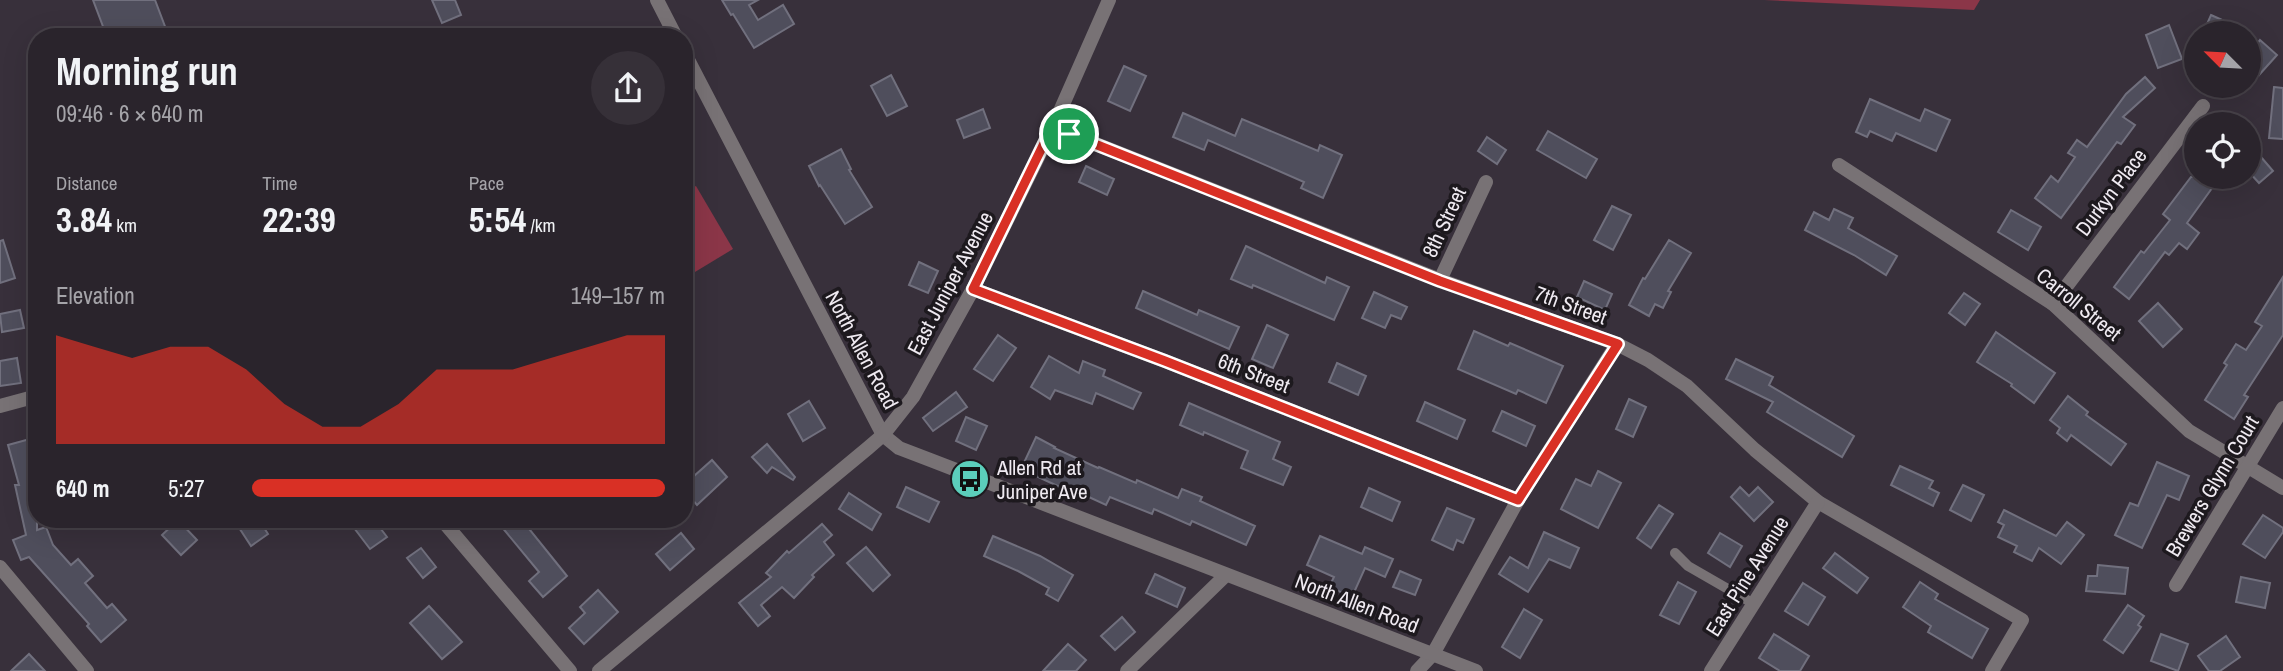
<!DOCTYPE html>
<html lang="en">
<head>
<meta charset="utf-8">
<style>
	:root { --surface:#2a242c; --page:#363038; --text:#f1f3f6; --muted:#a5a4a9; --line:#464148; --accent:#d93025 }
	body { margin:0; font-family:"Archivo Narrow",sans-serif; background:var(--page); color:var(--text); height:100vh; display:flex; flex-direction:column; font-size:26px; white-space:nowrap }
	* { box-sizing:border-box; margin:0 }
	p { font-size:23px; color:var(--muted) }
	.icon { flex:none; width:38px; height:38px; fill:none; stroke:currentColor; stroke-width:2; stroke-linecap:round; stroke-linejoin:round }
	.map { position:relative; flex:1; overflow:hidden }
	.side { position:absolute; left:28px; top:28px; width:665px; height:500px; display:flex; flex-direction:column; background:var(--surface); border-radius:28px; box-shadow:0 7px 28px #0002,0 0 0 2px var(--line) }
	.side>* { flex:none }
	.needle { width:46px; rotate:294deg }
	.tools { position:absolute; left:2184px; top:21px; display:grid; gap:14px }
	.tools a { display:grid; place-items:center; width:77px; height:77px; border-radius:50%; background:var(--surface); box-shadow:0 7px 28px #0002,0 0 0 2px var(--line); font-size:35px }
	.pin { position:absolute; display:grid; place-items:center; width:60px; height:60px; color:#fff; margin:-30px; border:4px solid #fff; border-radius:50%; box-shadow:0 2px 7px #0007 }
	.round { display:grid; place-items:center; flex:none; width:74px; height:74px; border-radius:37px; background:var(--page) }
	.overview { display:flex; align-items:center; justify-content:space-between; height:119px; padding:0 28px }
	h1 { font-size:38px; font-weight:800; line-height:52px }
	.metrics { display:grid; grid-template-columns:repeat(3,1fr); gap:10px; height:119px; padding:7px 28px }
	.metrics div { display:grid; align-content:center }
	.metrics b { font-size:35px; font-weight:800 }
	.metrics small { font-size:19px; font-weight:400 }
	.metrics p { font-size:19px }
	.chart { height:196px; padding:14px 28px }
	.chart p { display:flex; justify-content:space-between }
	.chart svg { width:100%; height:126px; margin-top:7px; fill:var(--accent); opacity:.7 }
	ul { padding:0 28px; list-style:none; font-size:23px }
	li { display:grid; grid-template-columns:112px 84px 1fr; align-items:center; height:52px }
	li i { height:18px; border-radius:9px; background:var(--accent) }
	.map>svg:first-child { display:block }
</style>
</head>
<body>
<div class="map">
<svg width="2283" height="671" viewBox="0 0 2283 671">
	<rect width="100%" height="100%" fill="#38303b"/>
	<g fill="#8b3648">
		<polygon points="1764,0 1980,0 1974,10"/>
		<polygon points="696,186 733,249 690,275 684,265 684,192"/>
	</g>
	<g fill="#4f4e5c" stroke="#71707e" stroke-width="2">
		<polygon points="93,0 155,0 169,37 107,37"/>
		<polygon points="432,0 455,0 461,15 442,23"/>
		<polygon points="722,0 758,0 749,5 758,20 783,5 794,24 754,48 733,14 731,15"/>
		<polygon points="2211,15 2251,33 2203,33"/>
		<polygon points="2169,25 2182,59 2158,68 2146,35"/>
		<polygon points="2260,40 2277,55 2259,75 2249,66 2249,53"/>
		<polygon points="1124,66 1146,76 1130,111 1108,101"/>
		<polygon points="891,75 907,106 887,116 871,86"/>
		<polygon points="2145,77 2155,88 2123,117 2135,125 2121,144 2117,142 2061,218 2035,198 2051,176 2058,182 2075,157 2068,153 2077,140 2087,147 2126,94"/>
		<polygon points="2274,87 2283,88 2283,139 2269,138"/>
		<polygon points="1870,99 1920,121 1925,109 1950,120 1936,151 1896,133 1892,141 1870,131 1867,137 1856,132"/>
		<polygon points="983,109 990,128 964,138 957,120"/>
		<polygon points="1183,113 1235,136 1242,119 1318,151 1320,145 1342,155 1323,198 1301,188 1304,182 1208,140 1204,150 1173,137"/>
		<polygon points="1548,131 1597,159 1586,178 1537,150"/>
		<polygon points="1487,137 1506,150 1497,164 1478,151"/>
		<polygon points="2249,143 2273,171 2259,183 2249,172"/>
		<polygon points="841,149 851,169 849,170 872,207 845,224 820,185 819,186 809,166"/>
		<polygon points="1086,166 1114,179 1107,195 1079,182"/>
		<polygon points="2191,177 2220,177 2187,223 2199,233 2187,249 2179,243 2169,255 2165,252 2129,299 2114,287 2141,251 2144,253 2170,220 2163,214"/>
		<polygon points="1612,206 1631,215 1613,250 1594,240"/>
		<polygon points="1834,209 1853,218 1848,228 1897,256 1886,275 1854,255 1805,230 1814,212 1829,220"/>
		<polygon points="2011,210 2041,227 2028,250 1998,232"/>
		<polygon points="3,240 15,278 0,283 0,241"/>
		<polygon points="1669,240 1691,253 1668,291 1671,292 1663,308 1655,304 1649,316 1629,305 1643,278 1645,279"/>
		<polygon points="1246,246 1325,283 1327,277 1349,287 1334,320 1253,285 1252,288 1231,279"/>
		<polygon points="919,262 938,271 928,293 909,285"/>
		<polygon points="2283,277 2283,335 2244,395 2248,397 2234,419 2205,400 2227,365 2224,363 2236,344 2246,350 2262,326 2255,322"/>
		<polygon points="1584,281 1612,294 1605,310 1577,297"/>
		<polygon points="1143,291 1197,315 1199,310 1239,327 1229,349 1136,308"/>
		<polygon points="1374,292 1407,307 1401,319 1391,315 1385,328 1362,318"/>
		<polygon points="1964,293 1980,304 1965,325 1949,313"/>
		<polygon points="2158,303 2182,329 2163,347 2139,321"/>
		<polygon points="20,310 24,328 2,332 0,314"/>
		<polygon points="1267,325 1288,335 1273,368 1252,359"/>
		<polygon points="1474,331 1508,346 1510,343 1563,366 1546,403 1518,390 1516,394 1458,369"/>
		<polygon points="1996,332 2055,373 2034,403 2011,386 2012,384 1977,362"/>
		<polygon points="998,335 1016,348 993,381 974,369"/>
		<polygon points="1049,356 1079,373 1083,361 1105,370 1103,376 1141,393 1133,409 1096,393 1092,404 1055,390 1050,399 1031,387"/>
		<polygon points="17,358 21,383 0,386 0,361"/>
		<polygon points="1736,359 1773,377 1769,385 1854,436 1842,457 1767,412 1773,402 1726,379"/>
		<polygon points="1337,363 1366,376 1358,395 1329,382"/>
		<polygon points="956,392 967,407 933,431 923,418"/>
		<polygon points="2068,396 2088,412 2086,415 2126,444 2111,465 2071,435 2067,441 2057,433 2060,428 2050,420"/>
		<polygon points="1629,399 1646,407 1633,437 1616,429"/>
		<polygon points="809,401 825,428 803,441 788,414"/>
		<polygon points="1425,402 1465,420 1457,439 1417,421"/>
		<polygon points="1189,403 1280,442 1273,459 1291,467 1283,485 1241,468 1248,451 1204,432 1203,435 1180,425"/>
		<polygon points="1502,411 1535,426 1526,446 1493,431"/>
		<polygon points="966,417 987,426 976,450 956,441"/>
		<polygon points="37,437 37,457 29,459 37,494 37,530 46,527 53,545 71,565 78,559 93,576 85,583 107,608 112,604 126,620 101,642 87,626 89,624 29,557 21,560 13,540 26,535 15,485 19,485 8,445"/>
		<polygon points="1036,437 1055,447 1054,448 1098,468 1099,467 1136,483 1137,480 1178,498 1182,489 1202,497 1200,501 1255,526 1246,545 1192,521 1190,525 1154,509 1152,514 1110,497 1106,505 1078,492 1077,495 1021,469"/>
		<polygon points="767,444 795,477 793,480 772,467 767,473 752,457"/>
		<polygon points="712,460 727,477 697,505 684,490 684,485"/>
		<polygon points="2157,462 2189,476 2179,500 2167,495 2142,548 2115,535 2130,503 2138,506"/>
		<polygon points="1900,466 1933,481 1929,488 1939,493 1933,506 1891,485"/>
		<polygon points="1598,471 1621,483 1598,528 1561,509 1576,479 1591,486"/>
		<polygon points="1963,485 1984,495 1971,521 1950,510"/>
		<polygon points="906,487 939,502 929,522 897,507"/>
		<polygon points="1740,487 1749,496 1758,487 1773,502 1754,521 1731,497"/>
		<polygon points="1369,488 1400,502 1392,521 1361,507"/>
		<polygon points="849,493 881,514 872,530 839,509"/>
		<polygon points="1659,505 1673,514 1651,548 1637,538"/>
		<polygon points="1447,508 1474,519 1463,543 1457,540 1453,550 1432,540"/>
		<polygon points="2004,510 2056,536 2067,522 2084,535 2061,564 2039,548 2032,561 2014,552 2017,546 1998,537 2004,525 1998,522"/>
		<polygon points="2263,515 2283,528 2283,532 2265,558 2243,544"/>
		<polygon points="178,520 197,540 181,555 162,535"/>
		<polygon points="234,520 259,520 268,534 251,546"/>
		<polygon points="348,520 374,520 387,537 370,549"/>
		<polygon points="496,520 522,520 567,576 543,597 529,581 539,572"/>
		<polygon points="822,524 832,535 824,542 834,555 812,575 814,577 794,598 782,587 761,605 770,616 758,626 739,603 771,577 766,573 787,551 789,553"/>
		<polygon points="1544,532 1579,548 1570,568 1549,559 1528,592 1499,574 1510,557 1528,568"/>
		<polygon points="681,533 694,549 670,570 656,554"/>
		<polygon points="1720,533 1742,546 1730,567 1708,553"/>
		<polygon points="993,536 1040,556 1073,575 1058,601 1046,594 1049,588 1018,571 984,556"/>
		<polygon points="1320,536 1362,554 1365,547 1393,559 1385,577 1365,568 1352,597 1329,587 1334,577 1307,565"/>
		<polygon points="866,547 890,575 873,591 847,563"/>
		<polygon points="421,548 436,567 423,578 407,558"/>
		<polygon points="1835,553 1868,578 1857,593 1823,568"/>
		<polygon points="2098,565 2128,568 2125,594 2086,591 2088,576 2097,576"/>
		<polygon points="1400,571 1421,580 1415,595 1393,587"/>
		<polygon points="1155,574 1185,588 1177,607 1146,593"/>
		<polygon points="2241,577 2270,583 2265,608 2236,602"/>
		<polygon points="1678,582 1696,592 1679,624 1660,615"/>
		<polygon points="1920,582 1938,594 1935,599 1988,629 1972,658 1928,632 1931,626 1903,607"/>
		<polygon points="1803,583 1825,597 1808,625 1785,611"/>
		<polygon points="598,590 618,612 584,644 569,628 585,613 580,607"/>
		<polygon points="2128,605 2144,616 2138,625 2141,627 2123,653 2104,640"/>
		<polygon points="429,606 462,642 442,659 410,623"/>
		<polygon points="1524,609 1542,620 1520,658 1502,647"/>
		<polygon points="1122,617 1135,632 1115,650 1101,636"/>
		<polygon points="1774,634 1809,656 1800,671 1780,671 1759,658"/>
		<polygon points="2161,634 2188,644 2178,671 2151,661"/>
		<polygon points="2226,636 2240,657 2220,671 2209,671 2198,656"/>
		<polygon points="1068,644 1086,660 1076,671 1043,671"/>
		<polygon points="29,654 45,671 11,671"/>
	</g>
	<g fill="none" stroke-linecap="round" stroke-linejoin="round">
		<polyline stroke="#787275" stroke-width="10" points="1675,553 1688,566 1754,604"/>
		<g stroke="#787275" stroke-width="14">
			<polyline points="657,0 676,37"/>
			<polyline points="684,52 883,435"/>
			<polyline points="1053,127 1440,280 1617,344 1648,360 1687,386 1755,450 1818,502 2022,620 1992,671"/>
			<polyline points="1839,165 2053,304 2189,431 2283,488"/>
			<polyline points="1440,280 1486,182"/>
			<polyline points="973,289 1165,361 1518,500"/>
			<polyline points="2053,304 2203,106"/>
			<polyline points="0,406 37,396"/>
			<polyline points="442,520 570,671"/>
			<polyline points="0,567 87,671"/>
			<polyline points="2176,585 2283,408"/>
			<polyline points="1127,671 1226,575"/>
			<polyline points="1417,671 1433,654 1518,500 1617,344"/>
			<polyline points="1711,671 1818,502"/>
		</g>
		<g stroke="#787275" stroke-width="14">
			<polyline points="883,435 899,448 933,461 1476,671"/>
			<polyline points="599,671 868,448 883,435 913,397 973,289 1053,127 1109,0"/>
		</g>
	</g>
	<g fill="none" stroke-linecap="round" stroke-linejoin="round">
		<defs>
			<polygon id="route" points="1052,127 1440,281 1618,344 1518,500 1165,361 973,289"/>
		</defs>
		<use href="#route" stroke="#fff" stroke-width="14"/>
		<use href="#route" stroke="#d93025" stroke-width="9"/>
	</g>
	<defs>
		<symbol id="bus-disc" viewBox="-11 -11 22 22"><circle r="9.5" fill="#5bcebb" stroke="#1d191e"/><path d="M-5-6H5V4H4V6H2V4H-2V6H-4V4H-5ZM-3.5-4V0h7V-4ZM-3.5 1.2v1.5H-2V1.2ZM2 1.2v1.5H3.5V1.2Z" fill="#111"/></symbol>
	</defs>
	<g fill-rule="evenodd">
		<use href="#bus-disc" x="948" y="457" width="44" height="44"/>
	</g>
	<g text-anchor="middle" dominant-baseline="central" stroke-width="7" stroke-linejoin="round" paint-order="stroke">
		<g font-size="21" fill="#efeaf1" stroke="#1d191e">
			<text transform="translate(2111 192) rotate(-53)">Durkyn Place</text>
			<text transform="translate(1444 222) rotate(-65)">8th Street</text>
			<text transform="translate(950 283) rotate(-62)">East Juniper Avenue</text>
			<text transform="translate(2079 304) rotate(39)">Carroll Street</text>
			<text transform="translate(1571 305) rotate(20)">7th Street</text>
			<text transform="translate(862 350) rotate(62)">North Allen Road</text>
			<text transform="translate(1254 373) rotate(21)">6th Street</text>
			<text transform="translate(2212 486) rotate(-59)">Brewers Glynn Court</text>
			<text transform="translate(1747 576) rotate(-58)">East Pine Avenue</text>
			<text transform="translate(1357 603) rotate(21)">North Allen Road</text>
		</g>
		<g font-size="21" fill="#efeaf1" stroke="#1d191e" text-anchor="start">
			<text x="997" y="467">Allen Rd at<tspan x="997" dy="24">Juniper Ave</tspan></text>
		</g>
	</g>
</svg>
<div class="tools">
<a><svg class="needle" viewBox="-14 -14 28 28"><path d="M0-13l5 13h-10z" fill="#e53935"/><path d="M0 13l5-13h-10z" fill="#a5a4a9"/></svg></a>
<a><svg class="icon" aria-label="locate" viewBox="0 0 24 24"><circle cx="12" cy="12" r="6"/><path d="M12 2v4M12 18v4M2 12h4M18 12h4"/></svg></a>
</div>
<div class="pin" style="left:1069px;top:134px;background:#1e9e55"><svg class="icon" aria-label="arrive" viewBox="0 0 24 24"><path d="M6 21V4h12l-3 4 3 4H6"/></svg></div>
<section class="side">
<div class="overview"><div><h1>Morning run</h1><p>09:46 · 6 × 640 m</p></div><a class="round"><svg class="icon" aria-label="share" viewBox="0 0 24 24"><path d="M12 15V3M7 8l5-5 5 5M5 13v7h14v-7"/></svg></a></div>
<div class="metrics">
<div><p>Distance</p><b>3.84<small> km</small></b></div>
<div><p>Time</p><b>22:39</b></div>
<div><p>Pace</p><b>5:54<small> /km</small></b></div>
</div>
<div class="chart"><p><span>Elevation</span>149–157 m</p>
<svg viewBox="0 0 160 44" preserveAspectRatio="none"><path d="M0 44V6L10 10L20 14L30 10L40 10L50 18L60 30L70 38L80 38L90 30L100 18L110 18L120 18L130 14L140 10L150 6L160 6V44z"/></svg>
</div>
<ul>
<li><b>640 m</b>5:27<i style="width:100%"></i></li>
</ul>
</section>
</div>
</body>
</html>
